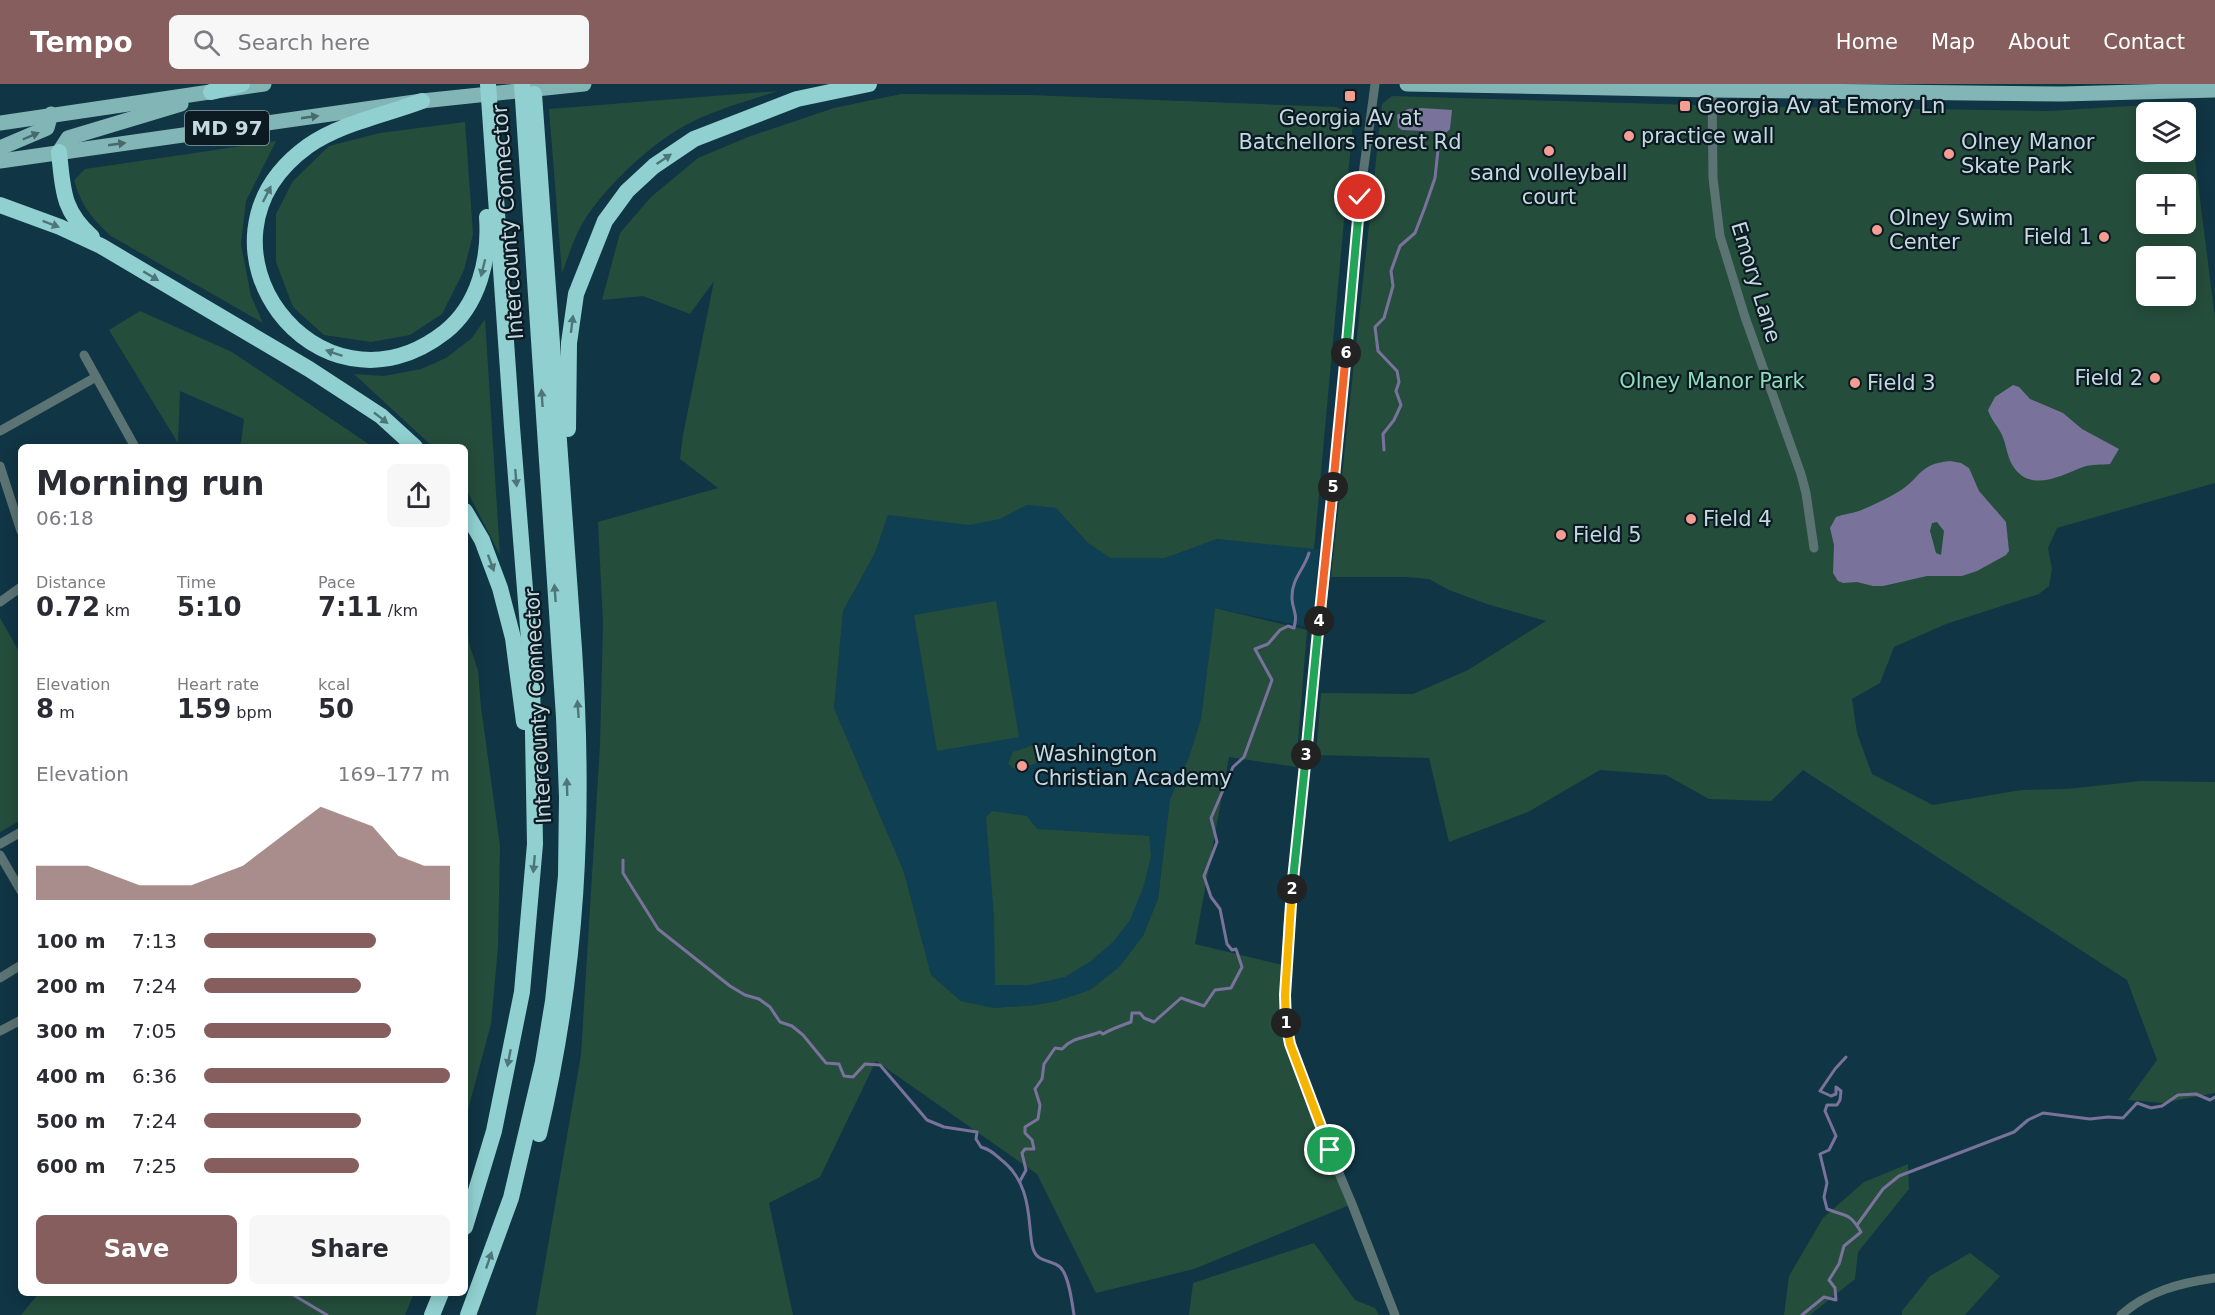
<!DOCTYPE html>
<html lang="en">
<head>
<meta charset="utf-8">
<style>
	:root { --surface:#fff; --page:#f7f7f7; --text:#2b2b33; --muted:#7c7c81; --accent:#865e5e }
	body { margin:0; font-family:"DejaVu Sans",sans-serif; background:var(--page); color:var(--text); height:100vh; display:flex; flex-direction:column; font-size:22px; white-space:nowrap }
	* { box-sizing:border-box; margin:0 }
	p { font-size:20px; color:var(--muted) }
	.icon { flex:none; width:33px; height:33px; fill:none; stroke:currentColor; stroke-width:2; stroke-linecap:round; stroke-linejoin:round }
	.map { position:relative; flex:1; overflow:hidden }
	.panel { position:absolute; left:18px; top:360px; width:450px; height:852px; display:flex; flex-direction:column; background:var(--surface); border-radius:9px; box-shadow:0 3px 15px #0003 }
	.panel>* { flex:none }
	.controls { position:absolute; left:2136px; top:18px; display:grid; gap:12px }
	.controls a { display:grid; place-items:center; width:60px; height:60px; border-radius:9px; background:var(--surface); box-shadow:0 3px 15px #0003; font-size:30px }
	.pin { position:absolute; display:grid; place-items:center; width:51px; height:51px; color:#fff; margin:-26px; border:3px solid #fff; border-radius:50%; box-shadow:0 2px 6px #0007 }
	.km { position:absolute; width:30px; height:30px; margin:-15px; border-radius:50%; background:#222; color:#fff; font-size:16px; line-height:30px; text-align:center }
	.round { display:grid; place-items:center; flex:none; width:63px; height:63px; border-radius:9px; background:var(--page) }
	.overview { display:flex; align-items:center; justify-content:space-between; height:102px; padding:0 18px }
	h1 { font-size:33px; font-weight:700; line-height:45px }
	.metrics { display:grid; grid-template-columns:repeat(3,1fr); gap:9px; height:102px; padding:6px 18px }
	.metrics div { display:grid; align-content:center }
	.metrics b { font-size:26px; font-weight:700 }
	.metrics small { font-size:16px; font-weight:400 }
	.metrics p { font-size:16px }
	.chart { height:168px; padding:12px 18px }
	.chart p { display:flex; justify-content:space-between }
	.chart svg { width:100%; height:108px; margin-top:6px; fill:var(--accent); opacity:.7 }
	.cta { display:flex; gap:12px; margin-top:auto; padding:12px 18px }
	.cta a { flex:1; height:69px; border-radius:9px; background:var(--accent); color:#fff; font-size:24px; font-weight:700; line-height:69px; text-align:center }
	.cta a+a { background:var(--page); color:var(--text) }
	ul { padding:0 18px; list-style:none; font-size:20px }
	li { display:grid; grid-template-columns:96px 72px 1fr; align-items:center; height:45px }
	li i { height:15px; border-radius:8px; background:var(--accent) }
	header { display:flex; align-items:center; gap:36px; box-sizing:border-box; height:84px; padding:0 30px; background:var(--accent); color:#fff }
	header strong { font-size:28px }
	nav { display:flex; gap:33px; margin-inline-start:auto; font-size:21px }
	.search { width:420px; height:54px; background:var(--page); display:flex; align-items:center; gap:15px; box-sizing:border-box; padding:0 21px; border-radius:9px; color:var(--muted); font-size:22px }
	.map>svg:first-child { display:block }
</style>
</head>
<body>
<header>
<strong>Tempo</strong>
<div class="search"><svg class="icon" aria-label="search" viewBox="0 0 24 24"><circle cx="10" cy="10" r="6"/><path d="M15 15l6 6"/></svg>Search here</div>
<nav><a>Home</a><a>Map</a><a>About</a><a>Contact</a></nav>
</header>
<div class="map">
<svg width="2215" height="1231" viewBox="0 0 2215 1231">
	<rect width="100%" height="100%" fill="#103544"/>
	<polygon fill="#0e3f52" points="1027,421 1056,424 1088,459 1110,474 1165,474 1217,455 1319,465 1312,544 1215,524 1201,635 1189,673 1170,715 1158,815 1143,852 1119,883 1090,906 1057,917 1036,921 994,924 961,917 931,891 904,788 834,624 843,527 875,469 888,431 936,437 1000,435"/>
	<g fill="#254d3c" fill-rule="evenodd">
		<path d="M778 7C744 18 709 27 679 45 645 65 600 108 581 142 573 156 568 174 562 189L549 25Z"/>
		<polygon points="901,10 1028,11 1336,23 1351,29 1353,38 1314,465 1217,455 1165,474 1110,474 1088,459 1056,424 1027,421 1000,435 969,441 888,431 875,469 843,527 834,624 904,788 931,891 961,917 994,924 1036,921 1057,917 1090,906 1119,883 1143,852 1158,815 1170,715 1189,673 1201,635 1215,524 1307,546 1296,683 1229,673 1195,860 1287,882 1290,961 1352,1120 1194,1185 1096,1209 1037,1090 876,977 820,1093 769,1119 793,1231 536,1231 581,971 600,661 603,539 598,438 718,404 680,375 683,351 714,197 690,230 643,212 602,216 620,149 651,113 698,74 748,53 834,24"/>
		<path d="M1392 12 1728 22 2050 27 2177 19 2189 28 2215 234V399L2057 444 2048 464 2052 485 2049 502 2039 510 1946 540 1894 563 1880 599 1852 615 1857 649 1872 690 1933 721 2021 706 2067 705 2141 697 2215 698V1009L2162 1019 2128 1016 2157 976 2127 896 1803 686 1771 717 1709 715 1666 691 1600 686 1528 728 1449 758 1429 674 1316 671 1321 609 1413 610 1468 586 1546 537 1487 520 1449 506 1429 495 1406 493H1331L1382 20ZM2146 28H2186V68H2146ZM2146 100H2186V140H2146ZM2146 172H2186V212H2146Z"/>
		<polygon points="465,38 473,150 464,186 442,230 410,251 371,258 324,251 293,223 276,178 276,130 293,97 329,62 380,49"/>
		<path d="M276 57 246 117 241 160 251 212 263 239 111 152C91 133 82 123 74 96L85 85Z"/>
		<polygon points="140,227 232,268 373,363 235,363 241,359 244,335 180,307 178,359 109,246"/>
		<polygon points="485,235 500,471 465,403 465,363 433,363 354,290 384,292 421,285 446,274 472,254"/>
		<polygon points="465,502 469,559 478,587 481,623 500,762 498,863 491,940 465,1037"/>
		<polygon points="996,517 1019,653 937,667 914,531"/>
		<polygon points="0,534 21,571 21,736 0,748"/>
		<polygon points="1036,660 1043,677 1016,686 1008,680 1013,668"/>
		<polygon points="992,727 1027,732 1037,745 1149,752 1151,772 1143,804 1130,836 1114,857 1091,877 1065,893 1029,901 995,901 994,833 986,733"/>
		<polygon points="1908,1080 1909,1105 1858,1168 1855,1195 1810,1231 1784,1231 1789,1192 1823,1134 1864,1098"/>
		<polygon points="1314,1159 1355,1216 1375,1224 1379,1231 1189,1231 1193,1199"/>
		<polygon points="1970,1169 2000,1192 1965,1231 1902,1231 1902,1227 1930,1192"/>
		<polygon points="39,1209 414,1209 405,1231 21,1231"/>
	</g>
	<g fill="#79739c" fill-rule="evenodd">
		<polygon points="1421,24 1452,26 1450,45 1447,48 1402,46 1398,43 1397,31 1408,25"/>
		<path d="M2013 301 2019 303 2030 315 2063 329 2082 345 2119 365 2110 380C2102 381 2091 380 2083 383 2062 391 2033 408 2015 385 2007 375 2007 362 2002 351 1998 342 1991 336 1988 326L1995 313Z"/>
		<path d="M1950 377 1961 379 1969 384 1979 407 2006 438 2009 467 2006 471 1977 487 1962 492H1927L1883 502H1873L1857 498 1843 499 1838 497 1833 489 1834 461 1830 444 1836 433C1843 430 1851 430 1859 427 1872 422 1886 415 1898 408 1921 395 1917 380 1950 377ZM1937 438 1944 447 1941 471 1936 469 1930 447 1932 439Z"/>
	</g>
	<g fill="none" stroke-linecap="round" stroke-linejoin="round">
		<g stroke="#79739c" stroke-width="3">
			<polyline points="1384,366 1383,350 1394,336 1401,321 1396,307 1399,298 1397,287 1378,267 1375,243 1384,234 1393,202 1391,187 1400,162 1415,149 1425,123 1435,94 1438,66"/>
			<path d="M623 776V789L658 845 730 902 745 911 759 915 770 923 780 938 792 942 803 951 826 979 839 980 844 992 853 993 865 980 880 981 927 1036 944 1043 977 1048 976 1055 981 1063C992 1066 995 1071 1004 1078 1024 1095 1028 1119 1030 1144 1031 1151 1031 1161 1034 1167 1038 1178 1052 1176 1060 1183 1069 1191 1072 1219 1074 1231"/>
			<path d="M1020 1097 1026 1086 1022 1069 1025 1065H1034L1032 1056 1025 1049V1043L1038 1035 1040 1021 1035 1005 1042 995 1044 980 1055 964 1062 965C1073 953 1085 954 1100 948L1103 950C1113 944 1121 942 1131 938L1132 929H1140L1144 934 1154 938 1181 914 1204 922 1215 906 1231 904 1242 883 1236 865 1232 866 1227 860 1220 825 1211 813 1204 792 1217 758 1211 734 1233 683 1244 673 1272 596 1255 565 1268 560 1280 546 1288 542 1294 544C1298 529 1293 528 1292 515 1291 495 1304 486 1309 469"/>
			<polyline points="1857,1141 1883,1105 1899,1092 2014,1048 2028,1036 2043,1029 2090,1035 2108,1033 2123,1034 2137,1019 2151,1024 2162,1022 2178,1011 2196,1010 2210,1016 2215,1013"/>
			<polyline points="290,1209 327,1231"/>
			<path d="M1802 1231 1824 1213 1836 1216 1835 1204 1829 1196 1839 1180 1844 1162 1861 1148C1849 1128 1847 1133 1827 1125L1824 1113 1827 1099 1820 1070 1829 1066 1836 1052 1825 1027 1827 1021H1837L1840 1016 1841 1007 1836 1003V1010L1831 1012 1820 1007 1835 985 1846 973"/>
		</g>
		<g stroke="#5b7473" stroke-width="9">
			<polyline points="1375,0 1360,113 1330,446 1288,840 1285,932 1290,961 1317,1037 1352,1120 1395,1231"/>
			<polyline points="1712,6 1713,94 1720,152 1745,233 1801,390 1806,409 1814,464"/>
			<polyline points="84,271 135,363"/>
			<polyline points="0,347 96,293"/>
			<polyline points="0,382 21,447"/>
			<polyline points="0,518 21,503"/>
			<polyline points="0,760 21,748"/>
			<polyline points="0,771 21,807"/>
			<polyline points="0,894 21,881"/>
			<polyline points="0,947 21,936"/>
			<path d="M2121 1231C2148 1207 2180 1199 2215 1194"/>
		</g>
		<g stroke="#82b6b6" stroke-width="15">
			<polyline points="1407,0 1712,6 2062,10 2215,6"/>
			<polyline points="0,39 264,0"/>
			<polyline points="0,64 47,44 51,30"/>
			<polyline points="59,68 68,54 181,20"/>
			<polyline points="0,77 422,17 584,0"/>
		</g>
		<g stroke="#91d0d0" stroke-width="16">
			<polyline points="211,8 242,0"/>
			<path d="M534 10 574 565C585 733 578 885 539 1050"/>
			<path d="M422 17C385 31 341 39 308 62 175 158 318 347 445 248 479 221 490 174 487 133"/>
			<path d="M59 68C63 106 62 126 92 153"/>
			<polyline points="0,121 60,143 101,162 309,285 381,332 415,363"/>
			<polyline points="568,345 569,259 576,210 605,137 627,107 654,82 694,55 797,15 869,0"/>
			<polyline points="465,427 482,456 500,504 513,554 524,638"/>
			<polyline points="465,1143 494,1047 522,908 535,760 532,593 512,343 488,0"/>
			<polyline points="432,1231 441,1209"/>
			<polyline points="468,1231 511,1114 543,978 553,917 566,792 567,713 564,633 522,0"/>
		</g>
	</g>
	<defs><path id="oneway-solid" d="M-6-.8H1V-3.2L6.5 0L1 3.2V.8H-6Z" transform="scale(1.5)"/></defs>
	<g fill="#47686c">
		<use href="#oneway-solid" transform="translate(310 33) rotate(-8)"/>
		<use href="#oneway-solid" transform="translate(31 52) rotate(-23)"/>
		<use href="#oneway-solid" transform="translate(117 60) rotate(-8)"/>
	</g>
	<g fill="#4e7679">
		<use href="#oneway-solid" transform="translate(664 75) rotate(-34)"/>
		<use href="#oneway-solid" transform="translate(267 110) rotate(-63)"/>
		<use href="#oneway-solid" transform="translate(51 140) rotate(21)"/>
		<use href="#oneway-solid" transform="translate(483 184) rotate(104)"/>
		<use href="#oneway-solid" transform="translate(151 192) rotate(31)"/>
		<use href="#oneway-solid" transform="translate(572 240) rotate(-83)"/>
		<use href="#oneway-solid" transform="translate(334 269) rotate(-161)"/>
		<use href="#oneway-solid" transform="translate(542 314) rotate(-94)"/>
		<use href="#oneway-solid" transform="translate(381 334) rotate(38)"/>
		<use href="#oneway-solid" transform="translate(516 394) rotate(85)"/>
		<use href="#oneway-solid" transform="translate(491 479) rotate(70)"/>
		<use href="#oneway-solid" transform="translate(555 509) rotate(-94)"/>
		<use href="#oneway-solid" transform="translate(578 625) rotate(-94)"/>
		<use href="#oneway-solid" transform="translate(567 703) rotate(-92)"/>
		<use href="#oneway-solid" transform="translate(534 780) rotate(95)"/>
		<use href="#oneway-solid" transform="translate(509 974) rotate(101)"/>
		<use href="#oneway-solid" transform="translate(489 1176) rotate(-71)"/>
	</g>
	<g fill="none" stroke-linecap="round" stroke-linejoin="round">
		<defs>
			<polyline id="split-1" points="1286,939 1290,960 1330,1066"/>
			<polyline id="split-2" points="1286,939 1285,911 1292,805"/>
			<polyline id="split-3" points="1292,805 1306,671"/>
			<polyline id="split-4" points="1306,671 1319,537"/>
			<polyline id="split-5" points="1319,537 1333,403"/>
			<polyline id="split-6" points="1333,403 1346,269"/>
			<polyline id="split-7" points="1346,269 1360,113"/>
		</defs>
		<use href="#split-1" stroke="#fff" stroke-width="12"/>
		<use href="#split-2" stroke="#fff" stroke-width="12"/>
		<use href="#split-3" stroke="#fff" stroke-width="12"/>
		<use href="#split-4" stroke="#fff" stroke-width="12"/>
		<use href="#split-5" stroke="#fff" stroke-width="12"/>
		<use href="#split-6" stroke="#fff" stroke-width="12"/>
		<use href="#split-7" stroke="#fff" stroke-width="12"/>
		<use href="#split-1" stroke="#f5b400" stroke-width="8"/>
		<use href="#split-2" stroke="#f5b400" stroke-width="8"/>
		<use href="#split-3" stroke="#22a559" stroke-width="8"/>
		<use href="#split-4" stroke="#22a559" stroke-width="8"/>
		<use href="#split-5" stroke="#f0652b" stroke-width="8"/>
		<use href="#split-6" stroke="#f0652b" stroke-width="8"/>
		<use href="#split-7" stroke="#22a559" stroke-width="8"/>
	</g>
	<g fill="#f59c93" stroke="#0c1b22" stroke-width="2">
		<rect x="1344" y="6" width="12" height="12" rx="3"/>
		<rect x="1679" y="16" width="12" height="12" rx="3"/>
		<circle cx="1629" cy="52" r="6"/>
		<circle cx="1549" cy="67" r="6"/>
		<circle cx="1949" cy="70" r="6"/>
		<circle cx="1877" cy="146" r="6"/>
		<circle cx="2104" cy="153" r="6"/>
		<circle cx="2155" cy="294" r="6"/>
		<circle cx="1855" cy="299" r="6"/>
		<circle cx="1691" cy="435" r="6"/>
		<circle cx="1561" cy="451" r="6"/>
		<circle cx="1022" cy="682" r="6"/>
	</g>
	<g text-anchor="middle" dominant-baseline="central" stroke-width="4.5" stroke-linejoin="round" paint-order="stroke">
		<rect fill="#0c1b22" stroke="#8ea0a8" stroke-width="1.5" x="185" y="27" width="84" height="34" rx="4.5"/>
		<g font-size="20" font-weight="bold" fill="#c5d9e2">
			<text x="227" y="44">MD 97</text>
		</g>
		<g font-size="21" fill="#c5d9e2" stroke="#0c1b22" text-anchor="start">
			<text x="1697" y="22">Georgia Av at Emory Ln</text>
			<text x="1350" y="34" text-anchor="middle">Georgia Av at<tspan x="1350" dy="24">Batchellors Forest Rd</tspan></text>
			<text x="1641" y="52">practice wall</text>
			<text x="1961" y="58">Olney Manor<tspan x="1961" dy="24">Skate Park</tspan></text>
			<text x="1549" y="89" text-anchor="middle">sand volleyball<tspan x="1549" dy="24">court</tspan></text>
			<text x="1889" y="134">Olney Swim<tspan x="1889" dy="24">Center</tspan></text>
			<text x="2092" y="153" text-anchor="end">Field 1</text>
			<text x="2143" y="294" text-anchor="end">Field 2</text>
			<text x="1867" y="299">Field 3</text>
			<text x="1703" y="435">Field 4</text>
			<text x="1573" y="451">Field 5</text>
			<text x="1034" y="670">Washington<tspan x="1034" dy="24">Christian Academy</tspan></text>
		</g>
		<g font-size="21" fill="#c5d9e2" stroke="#0c1b22">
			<text transform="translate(508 138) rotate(-94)">Intercounty Connector</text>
			<text transform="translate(1756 198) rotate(73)">Emory Lane</text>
			<text transform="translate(538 622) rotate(-93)">Intercounty Connector</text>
		</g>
		<g font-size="21" fill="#8eddba" stroke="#0c1b22">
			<text x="1712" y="297">Olney Manor Park</text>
		</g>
	</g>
</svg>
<div class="controls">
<a><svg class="icon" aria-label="layers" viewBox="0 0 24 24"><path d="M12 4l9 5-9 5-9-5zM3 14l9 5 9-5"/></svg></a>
<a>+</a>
<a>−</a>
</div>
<div class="pin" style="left:1330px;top:1066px;background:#1e9e55"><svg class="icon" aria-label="arrive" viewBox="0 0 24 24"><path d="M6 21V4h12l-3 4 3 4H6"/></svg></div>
<div class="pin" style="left:1360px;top:113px;background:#d93025"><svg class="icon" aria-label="check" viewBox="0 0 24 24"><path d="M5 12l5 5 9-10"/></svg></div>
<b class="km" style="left:1286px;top:939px">1</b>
<b class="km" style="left:1292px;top:805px">2</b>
<b class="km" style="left:1306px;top:671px">3</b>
<b class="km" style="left:1319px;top:537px">4</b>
<b class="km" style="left:1333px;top:403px">5</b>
<b class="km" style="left:1346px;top:269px">6</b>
<section class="panel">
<div class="overview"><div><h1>Morning run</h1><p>06:18</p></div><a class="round"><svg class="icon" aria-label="share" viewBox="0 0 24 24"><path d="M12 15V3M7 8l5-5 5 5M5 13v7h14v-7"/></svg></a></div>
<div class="metrics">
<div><p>Distance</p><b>0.72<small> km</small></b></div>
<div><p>Time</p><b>5:10</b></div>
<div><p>Pace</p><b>7:11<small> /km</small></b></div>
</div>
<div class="metrics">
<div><p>Elevation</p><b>8<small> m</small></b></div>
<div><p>Heart rate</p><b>159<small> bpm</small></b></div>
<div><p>kcal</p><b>50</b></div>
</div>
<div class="chart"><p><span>Elevation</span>169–177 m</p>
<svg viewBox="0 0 160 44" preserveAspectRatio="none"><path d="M0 44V30L10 30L20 30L30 34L40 38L50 38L60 38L70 34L80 30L90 22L100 14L110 6L120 10L130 14L140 26L150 30L160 30V44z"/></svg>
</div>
<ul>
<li><b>100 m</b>7:13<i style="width:70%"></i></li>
<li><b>200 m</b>7:24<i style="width:64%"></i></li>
<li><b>300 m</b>7:05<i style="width:76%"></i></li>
<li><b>400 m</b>6:36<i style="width:100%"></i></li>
<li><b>500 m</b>7:24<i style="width:64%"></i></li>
<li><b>600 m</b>7:25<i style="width:63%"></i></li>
</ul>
<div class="cta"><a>Save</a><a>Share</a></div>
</section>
</div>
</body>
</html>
